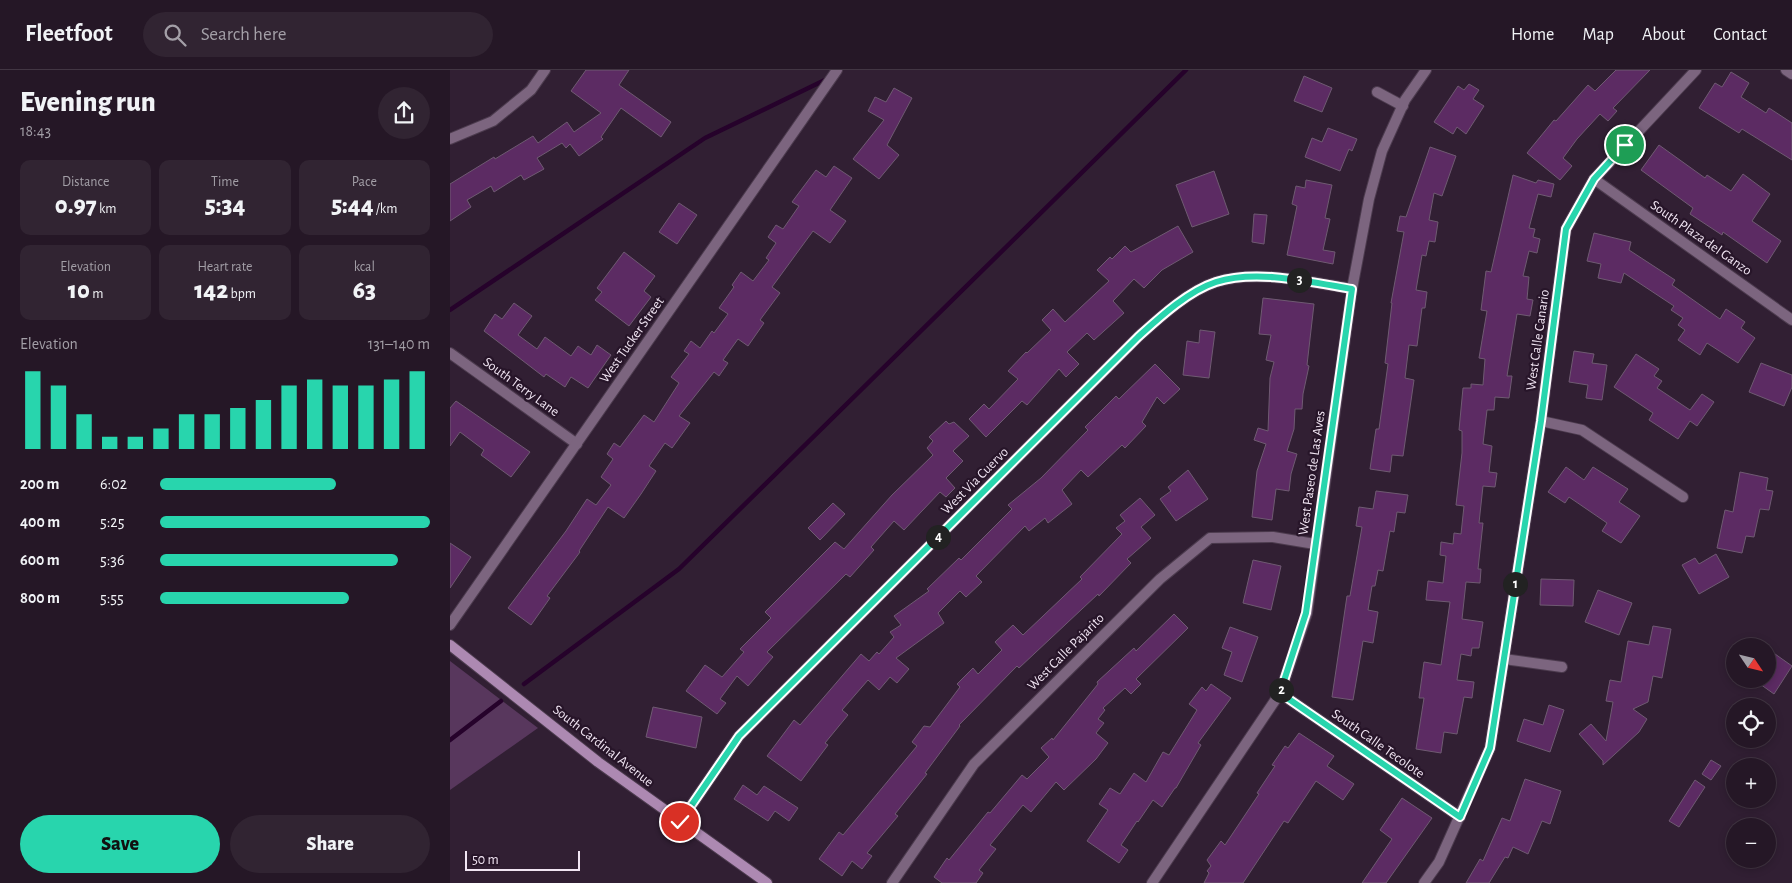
<!DOCTYPE html>
<html lang="en">
<head>
<meta charset="utf-8">
<style>
	:root { --surface:#251726; --page:#312432; --text:#f1f3f6; --muted:#a39fa7; --line:#423643; --accent:#28d5ad }
	body { margin:0; font-family:"Alegreya Sans",sans-serif; background:var(--page); color:var(--text); height:100vh; display:flex; flex-direction:column; font-size:19px; white-space:nowrap }
	* { box-sizing:border-box; margin:0 }
	p { font-size:16px; color:var(--muted) }
	.icon { flex:none; width:28px; height:28px; fill:none; stroke:currentColor; stroke-width:2; stroke-linecap:round; stroke-linejoin:round }
	.map { position:relative; flex:1; overflow:hidden }
	.drawer { display:flex; flex-direction:column; background:var(--surface); width:450px }
	.drawer>* { flex:none }
	.needle { width:32px; rotate:125deg }
	.fabs { position:absolute; left:1276px; top:568px; display:grid; gap:10px }
	.fabs a { display:grid; place-items:center; width:50px; height:50px; border-radius:50%; background:var(--surface); box-shadow:0 2px 8px #0003,0 0 0 1px var(--line); font-size:25px }
	.scale { position:absolute; left:15px; bottom:12px; width:115px; box-sizing:border-box; padding-left:5px; border:2px solid #f1e5f3; border-top:0; font-size:14px; line-height:18px; white-space:nowrap; color:#f1e5f3; -webkit-text-stroke:4px #271529; paint-order:stroke }
	.pin { position:absolute; display:grid; place-items:center; width:42px; height:42px; color:#fff; margin:-21px; border:2px solid #fff; border-radius:50%; box-shadow:0 1px 5px #0007 }
	.km { position:absolute; width:25px; height:25px; margin:-12px; border-radius:50%; background:#222; color:#fff; font-size:14px; line-height:25px; text-align:center }
	.round { display:grid; place-items:center; flex:none; width:52px; height:52px; border-radius:26px; background:var(--page) }
	.headline { display:flex; align-items:center; justify-content:space-between; height:85px; padding:0 20px }
	h1 { font-size:28px; font-weight:800; line-height:38px }
	.metrics { display:grid; grid-template-columns:repeat(3,1fr); gap:8px; height:85px; padding:5px 20px }
	.metrics div { display:grid; align-content:center; border-radius:10px; background:var(--page); text-align:center }
	.metrics b { font-size:25px; font-weight:800 }
	.metrics small { font-size:14px; font-weight:400 }
	.metrics p { font-size:14px }
	.chart { height:140px; padding:10px 20px }
	.chart p { display:flex; justify-content:space-between }
	.chart svg { width:100%; height:90px; margin-top:5px; stroke:var(--accent); stroke-width:6 }
	.primary-button { display:flex; gap:10px; margin-top:auto; padding:10px 20px }
	.primary-button a { flex:1; height:58px; border-radius:30px; background:var(--accent); color:#111; font-size:20px; font-weight:800; line-height:58px; text-align:center }
	.primary-button a+a { background:var(--page); color:var(--text) }
	ul { padding:0 20px; list-style:none; font-size:16px }
	li { display:grid; grid-template-columns:80px 60px 1fr; align-items:center; height:38px }
	li i { height:12px; border-radius:6px; background:var(--accent) }
	header { display:flex; align-items:center; gap:30px; box-sizing:border-box; height:70px; padding:0 25px; background:var(--surface); border-bottom:1px solid var(--line) }
	header strong { font-size:24px }
	nav { display:flex; gap:28px; margin-inline-start:auto; font-size:18px }
	.search { width:350px; height:45px; background:var(--page); display:flex; align-items:center; gap:12px; box-sizing:border-box; padding:0 18px; border-radius:28px; color:var(--muted); font-size:19px }
	main { display:flex; flex:1; min-height:0 }
	.map>svg:first-child { display:block }
</style>
</head>
<body>
<header>
<strong>Fleetfoot</strong>
<div class="search"><svg class="icon" aria-label="search" viewBox="0 0 24 24"><circle cx="10" cy="10" r="6"/><path d="M15 15l6 6"/></svg>Search here</div>
<nav><a>Home</a><a>Map</a><a>About</a><a>Contact</a></nav>
</header>
<main>
<section class="drawer">
<div class="headline"><div><h1>Evening run</h1><p>18:43</p></div><a class="round"><svg class="icon" aria-label="share" viewBox="0 0 24 24"><path d="M12 15V3M7 8l5-5 5 5M5 13v7h14v-7"/></svg></a></div>
<div class="metrics">
<div><p>Distance</p><b>0.97<small> km</small></b></div>
<div><p>Time</p><b>5:34</b></div>
<div><p>Pace</p><b>5:44<small> /km</small></b></div>
</div>
<div class="metrics">
<div><p>Elevation</p><b>10<small> m</small></b></div>
<div><p>Heart rate</p><b>142<small> bpm</small></b></div>
<div><p>kcal</p><b>63</b></div>
</div>
<div class="chart"><p><span>Elevation</span>131–140 m</p>
<svg viewBox="0 0 160 44" preserveAspectRatio="none"><path d="M5 44V6M15 44V13M25 44V27M35 44V38M45 44V38M55 44V34M65 44V27M75 44V27M85 44V24M95 44V20M105 44V13M115 44V10M125 44V13M135 44V13M145 44V10M155 44V6"/></svg>
</div>
<ul>
<li><b>200 m</b>6:02<i style="width:65%"></i></li>
<li><b>400 m</b>5:25<i style="width:100%"></i></li>
<li><b>600 m</b>5:36<i style="width:88%"></i></li>
<li><b>800 m</b>5:55<i style="width:70%"></i></li>
</ul>
<div class="primary-button"><a>Save</a><a>Share</a></div>
</section>
<div class="map">
<svg width="1342" height="813" viewBox="0 0 1342 813">
	<rect width="100%" height="100%" fill="#311f33"/>
	<polygon fill="#58375d" points="0,591 88,658 0,720"/>
	<g fill="none" stroke-linecap="round" stroke-linejoin="round">
		<g stroke="#26022b" stroke-width="4.5">
			<polyline points="0,240 255,68 379,8"/>
			<polyline points="74,614 229,499 736,0"/>
			<polyline points="0,670 51,631"/>
		</g>
	</g>
	<g fill="#5c2b63" stroke="#6f5a72">
		<polygon points="136,0 179,0 169,15 221,52 211,67 171,38 151,67 153,69 129,86 120,74 116,78 112,73 87,88 94,99 74,110 71,105 44,122 41,116 17,130 21,137 0,151 0,114 44,87 45,89 83,66 88,73 117,52 124,62 151,43 121,21"/>
		<polygon points="1166,0 1200,0 1163,38 1167,41 1158,51 1150,44 1127,69 1113,88 1122,96 1110,110 1077,83 1104,50 1106,51 1138,15 1145,21"/>
		<polygon points="1281,2 1299,13 1291,27 1316,43 1319,38 1342,53 1342,90 1292,59 1289,63 1249,38 1265,13 1272,17"/>
		<polygon points="854,6 882,18 872,42 844,31"/>
		<polygon points="1019,14 1029,20 1023,29 1034,36 1016,64 1007,57 1003,64 984,52 1008,16 1014,20"/>
		<polygon points="444,18 462,28 437,75 449,85 429,109 403,89 434,50 418,41 425,27 436,32"/>
		<polygon points="878,58 907,69 902,81 899,79 890,101 855,87 862,68 872,72"/>
		<polygon points="1209,75 1255,108 1257,105 1281,121 1293,104 1320,124 1302,151 1331,171 1317,193 1273,162 1272,165 1240,144 1243,138 1191,100"/>
		<polygon points="980,77 1006,86 992,126 984,123 979,150 988,152 985,172 979,171 976,186 972,185 966,220 977,222 975,238 972,238 967,276 959,275 955,308 964,310 953,386 942,385 940,402 920,399 926,359 929,359 938,294 935,293 942,233 941,233 954,162 947,161 950,146 956,147"/>
		<polygon points="384,96 402,108 380,140 396,151 380,173 363,161 322,217 330,223 310,250 314,253 298,276 288,269 273,290 278,293 269,306 264,302 229,346 240,353 222,378 215,373 199,396 206,401 191,424 174,448 158,437 129,481 130,482 97,526 100,528 81,555 58,538 116,461 137,429 146,435 161,415 151,407 163,389 157,384 164,373 170,377 194,345 204,352 229,313 221,307 239,284 234,281 241,271 250,278 262,261 264,263 278,244 269,238 284,217 282,215 291,202 303,211 319,190 316,188 326,173 318,167 326,155 333,159 349,136 342,132 366,100 376,107"/>
		<polygon points="764,101 779,144 742,157 726,115"/>
		<polygon points="1063,105 1086,113 1088,110 1104,114 1101,127 1088,124 1079,158 1085,159 1083,167 1090,169 1087,183 1079,181 1073,206 1079,207 1077,229 1083,230 1080,246 1067,244 1057,306 1062,306 1059,328 1045,327 1044,340 1037,340 1033,374 1042,376 1039,402 1047,403 1045,417 1033,416 1029,453 1033,453 1028,499 1031,499 1030,513 1016,512 1012,549 1033,552 1029,578 1022,578 1021,586 1011,584 1007,610 1024,612 1022,628 1014,627 1007,664 994,662 991,683 966,679 974,628 969,628 974,592 991,595 1000,532 976,530 978,511 993,513 996,486 990,485 991,472 1003,474 1004,463 1011,464 1014,436 1006,435 1012,383 1012,361 1009,360 1013,318 1021,318 1021,314 1033,315 1035,289 1029,288 1037,241 1031,240 1036,201 1041,202"/>
		<polygon points="856,110 882,115 875,148 880,149 873,180 885,182 883,194 837,185 847,136 842,134 846,116 855,118"/>
		<polygon points="229,133 247,145 227,174 209,162"/>
		<polygon points="804,144 817,145 814,174 802,172"/>
		<polygon points="728,156 743,182 712,200 694,218 684,209 663,231 674,243 644,270 637,263 617,282 629,294 616,307 609,299 577,335 572,331 536,367 519,349 534,334 539,339 568,309 558,301 576,282 577,283 601,260 592,250 603,239 615,252 659,211 647,200 660,187 662,189 675,176 681,182"/>
		<polygon points="1144,163 1181,172 1179,180 1225,210 1222,215 1270,249 1276,239 1295,252 1291,258 1305,268 1288,293 1257,273 1250,285 1228,270 1235,260 1228,255 1233,248 1221,240 1224,236 1174,203 1171,213 1148,208 1151,194 1137,191"/>
		<polygon points="174,182 205,206 194,221 201,227 179,256 145,230 152,222 147,218"/>
		<polygon points="813,228 864,234 857,295 859,296 853,324 852,339 845,339 844,359 837,381 847,384 841,404 839,421 826,419 822,450 802,447 807,401 816,374 804,370 808,358 818,361 820,308 824,292 816,290 821,265 809,264"/>
		<polygon points="64,233 82,246 68,265 87,279 95,267 121,286 128,276 141,285 147,275 161,285 138,318 121,307 115,317 96,304 94,307 34,261 45,244 52,249"/>
		<polygon points="750,260 765,262 759,308 733,305 737,271 749,273"/>
		<polygon points="1124,281 1144,284 1142,293 1157,295 1152,330 1136,328 1138,315 1119,312"/>
		<polygon points="1186,284 1209,299 1204,306 1212,311 1207,318 1240,340 1252,324 1264,332 1247,356 1240,351 1228,369 1199,350 1203,343 1164,317"/>
		<polygon points="1311,293 1342,305 1342,317 1334,336 1299,322"/>
		<polygon points="705,294 730,319 714,334 707,327 692,352 696,356 675,378 672,375 638,407 631,400 612,420 622,434 598,453 595,448 579,461 575,456 526,506 532,512 516,527 510,521 488,543 494,553 446,588 459,599 447,613 440,607 429,620 418,610 392,640 398,645 375,673 378,675 351,711 317,686 344,650 350,655 411,584 419,591 427,582 429,584 444,567 440,562 451,555 444,546 479,521 477,519 509,488 511,490 562,439 558,435 591,408 638,360 635,357 666,326 669,329"/>
		<polygon points="6,331 80,382 61,407 31,385 34,380 10,362 0,376 0,338"/>
		<polygon points="496,351 499,354 504,352 519,366 503,381 513,391 496,408 505,418 496,427 490,422 454,460 444,451 421,477 424,480 400,507 396,504 317,582 323,587 298,616 287,606 270,629 276,633 267,644 236,621 255,595 272,607 294,582 290,579 321,548 315,542 385,472 394,479 442,425 483,385 477,378 483,371 479,367"/>
		<polygon points="1116,397 1134,410 1143,397 1178,419 1169,432 1190,446 1171,473 1152,461 1157,453 1119,427 1115,433 1098,422"/>
		<polygon points="738,400 758,429 726,451 710,429 721,421 718,417"/>
		<polygon points="1290,402 1318,408 1316,420 1323,421 1319,440 1310,439 1304,467 1296,466 1292,483 1267,478 1275,440 1283,442"/>
		<polygon points="926,421 958,425 955,443 947,442 944,462 940,461 933,501 928,500 925,516 922,516 918,540 928,542 923,573 913,571 903,630 882,627 897,526 900,526 912,457 906,456 909,437 923,439"/>
		<polygon points="690,428 705,445 691,457 701,468 677,489 681,493 649,526 648,524 569,598 567,596 509,655 510,656 475,703 477,704 445,744 448,746 417,783 422,786 412,799 402,791 392,806 369,789 389,762 393,765 467,676 462,672 474,656 480,657 510,617 507,614 523,598 528,604 552,580 545,572 563,555 573,565 632,509 630,507 672,464 666,458 675,451 670,445"/>
		<polygon points="383,433 395,444 370,470 358,458"/>
		<polygon points="0,473 21,487 0,518"/>
		<polygon points="1266,484 1279,507 1249,524 1232,495 1245,488 1249,494"/>
		<polygon points="803,490 831,496 821,540 793,533"/>
		<polygon points="1091,509 1124,510 1123,536 1090,535"/>
		<polygon points="1148,520 1182,533 1169,565 1135,552"/>
		<polygon points="724,544 738,558 686,609 691,614 681,624 675,618 653,638 655,640 648,649 654,653 646,663 658,673 646,689 614,720 606,712 581,742 573,735 540,775 546,779 529,800 533,803 526,813 492,813 484,807 497,788 499,790 538,742 540,743 572,705 577,709 599,687 591,678 602,668 603,670 648,614 647,612 684,578 686,581"/>
		<polygon points="1203,556 1221,559 1212,608 1203,606 1198,632 1183,639 1197,649 1189,662 1153,695 1153,691 1129,664 1141,654 1156,671 1163,632 1156,631 1160,610 1171,612 1178,571 1199,575"/>
		<polygon points="780,557 808,567 792,612 774,605 782,582 772,578"/>
		<polygon points="1318,579 1342,596 1324,624 1303,609 1318,609"/>
		<polygon points="761,614 781,628 748,673 751,675 726,718 725,718 712,737 703,730 688,752 687,751 671,775 678,780 669,793 637,771 658,740 649,734 660,718 670,724 684,703 696,712 713,682 719,685 747,640 739,634 752,617 756,621"/>
		<polygon points="1099,635 1114,640 1100,682 1067,671 1074,649 1093,655"/>
		<polygon points="203,637 252,647 246,678 196,667"/>
		<polygon points="849,663 884,686 877,696 904,714 893,730 866,711 838,753 834,751 793,813 754,813 759,803 757,801 761,796 757,790 771,771 775,775 809,724 807,723 825,696 822,695 835,676 838,678"/>
		<polygon points="1261,690 1271,696 1261,710 1252,704"/>
		<polygon points="1075,709 1111,721 1100,754 1092,751 1078,784 1063,777 1058,788 1055,787 1039,813 1016,813 1030,789 1033,791 1052,748 1060,751"/>
		<polygon points="1245,710 1255,717 1229,757 1219,751"/>
		<polygon points="293,715 307,725 314,716 348,738 339,751 325,741 318,751 284,729"/>
		<polygon points="952,728 982,748 936,813 912,813 942,769 930,760"/>
	</g>
	<g fill="none" stroke-linecap="round" stroke-linejoin="round">
		<defs>
			<g id="minor">
				<polyline points="1336,0 1342,4"/>
				<polyline points="927,22 953,36"/>
				<polyline points="0,69 43,51 81,20 95,0"/>
				<polyline points="1144,109 1342,250"/>
				<polyline points="0,283 127,374"/>
				<polyline points="1091,351 1132,360 1233,427"/>
				<polyline points="0,555 387,0"/>
				<polyline points="1054,589 1112,597"/>
				<polyline points="830,623 1010,747"/>
				<path d="M230 752 289 666 688 267C709 248 738 221 766 212 807 199 861 212 902 219"/>
				<polyline points="442,813 524,694 710,509 760,468 823,467 865,474"/>
				<polyline points="702,813 830,623 857,543 902,219 919,129 932,81 955,30 976,0"/>
				<polyline points="974,813 989,792 1040,678 1091,351 1116,159 1144,109 1246,0"/>
			</g>
			<polyline id="secondary" points="0,575 148,692 317,813"/>
		</defs>
		<use href="#minor" stroke="#4c3b4e" stroke-width="12"/>
		<use href="#secondary" stroke="#4c3b4e" stroke-width="12"/>
		<use href="#minor" stroke="#7c657f" stroke-width="10"/>
		<use href="#secondary" stroke="#ad89b2" stroke-width="10"/>
	</g>
	<g fill="none" stroke-linecap="round" stroke-linejoin="round">
		<defs>
			<path id="route" d="M230 752 289 666 688 267C709 248 738 221 766 212 806 199 861 212 902 219L856 543 830 623 1010 747 1040 678 1091 351 1116 159 1144 109 1175 75"/>
		</defs>
		<use href="#route" stroke="#fff" stroke-width="10"/>
		<use href="#route" stroke="#28d5ad" stroke-width="6"/>
	</g>
	<g text-anchor="middle" dominant-baseline="central" stroke-width="4.5" stroke-linejoin="round" paint-order="stroke">
		<g font-size="14" fill="#f1e5f3" stroke="#271529">
			<text transform="translate(1251 168) rotate(35)">South Plaza del Ganzo</text>
			<text transform="translate(182 270) rotate(-55)">West Tucker Street</text>
			<text transform="translate(1088 270) rotate(-82)">West Calle Canario</text>
			<text transform="translate(71 317) rotate(36)">South Terry Lane</text>
			<text transform="translate(862 403) rotate(-82)">West Paseo de Las Aves</text>
			<text transform="translate(525 411) rotate(-45)">West Via Cuervo</text>
			<text transform="translate(616 582) rotate(-45)">West Calle Pajarito</text>
			<text transform="translate(928 674) rotate(35)">South Calle Tecolote</text>
			<text transform="translate(153 676) rotate(38)">South Cardinal Avenue</text>
		</g>
	</g>
</svg>
<div class="fabs">
<a><svg class="needle" viewBox="-14 -14 28 28"><path d="M0-13l5 13h-10z" fill="#e53935"/><path d="M0 13l5-13h-10z" fill="#a39fa7"/></svg></a>
<a><svg class="icon" aria-label="locate" viewBox="0 0 24 24"><circle cx="12" cy="12" r="6"/><path d="M12 2v4M12 18v4M2 12h4M18 12h4"/></svg></a>
<a>+</a>
<a>−</a>
</div>
<div class="scale">50 m</div>
<div class="pin" style="left:1175px;top:75px;background:#1e9e55"><svg class="icon" aria-label="arrive" viewBox="0 0 24 24"><path d="M6 21V4h12l-3 4 3 4H6"/></svg></div>
<div class="pin" style="left:230px;top:752px;background:#d93025"><svg class="icon" aria-label="check" viewBox="0 0 24 24"><path d="M5 12l5 5 9-10"/></svg></div>
<b class="km" style="left:1065px;top:514px">1</b>
<b class="km" style="left:831px;top:620px">2</b>
<b class="km" style="left:849px;top:210px">3</b>
<b class="km" style="left:488px;top:467px">4</b>
</div>
</main>
</body>
</html>
